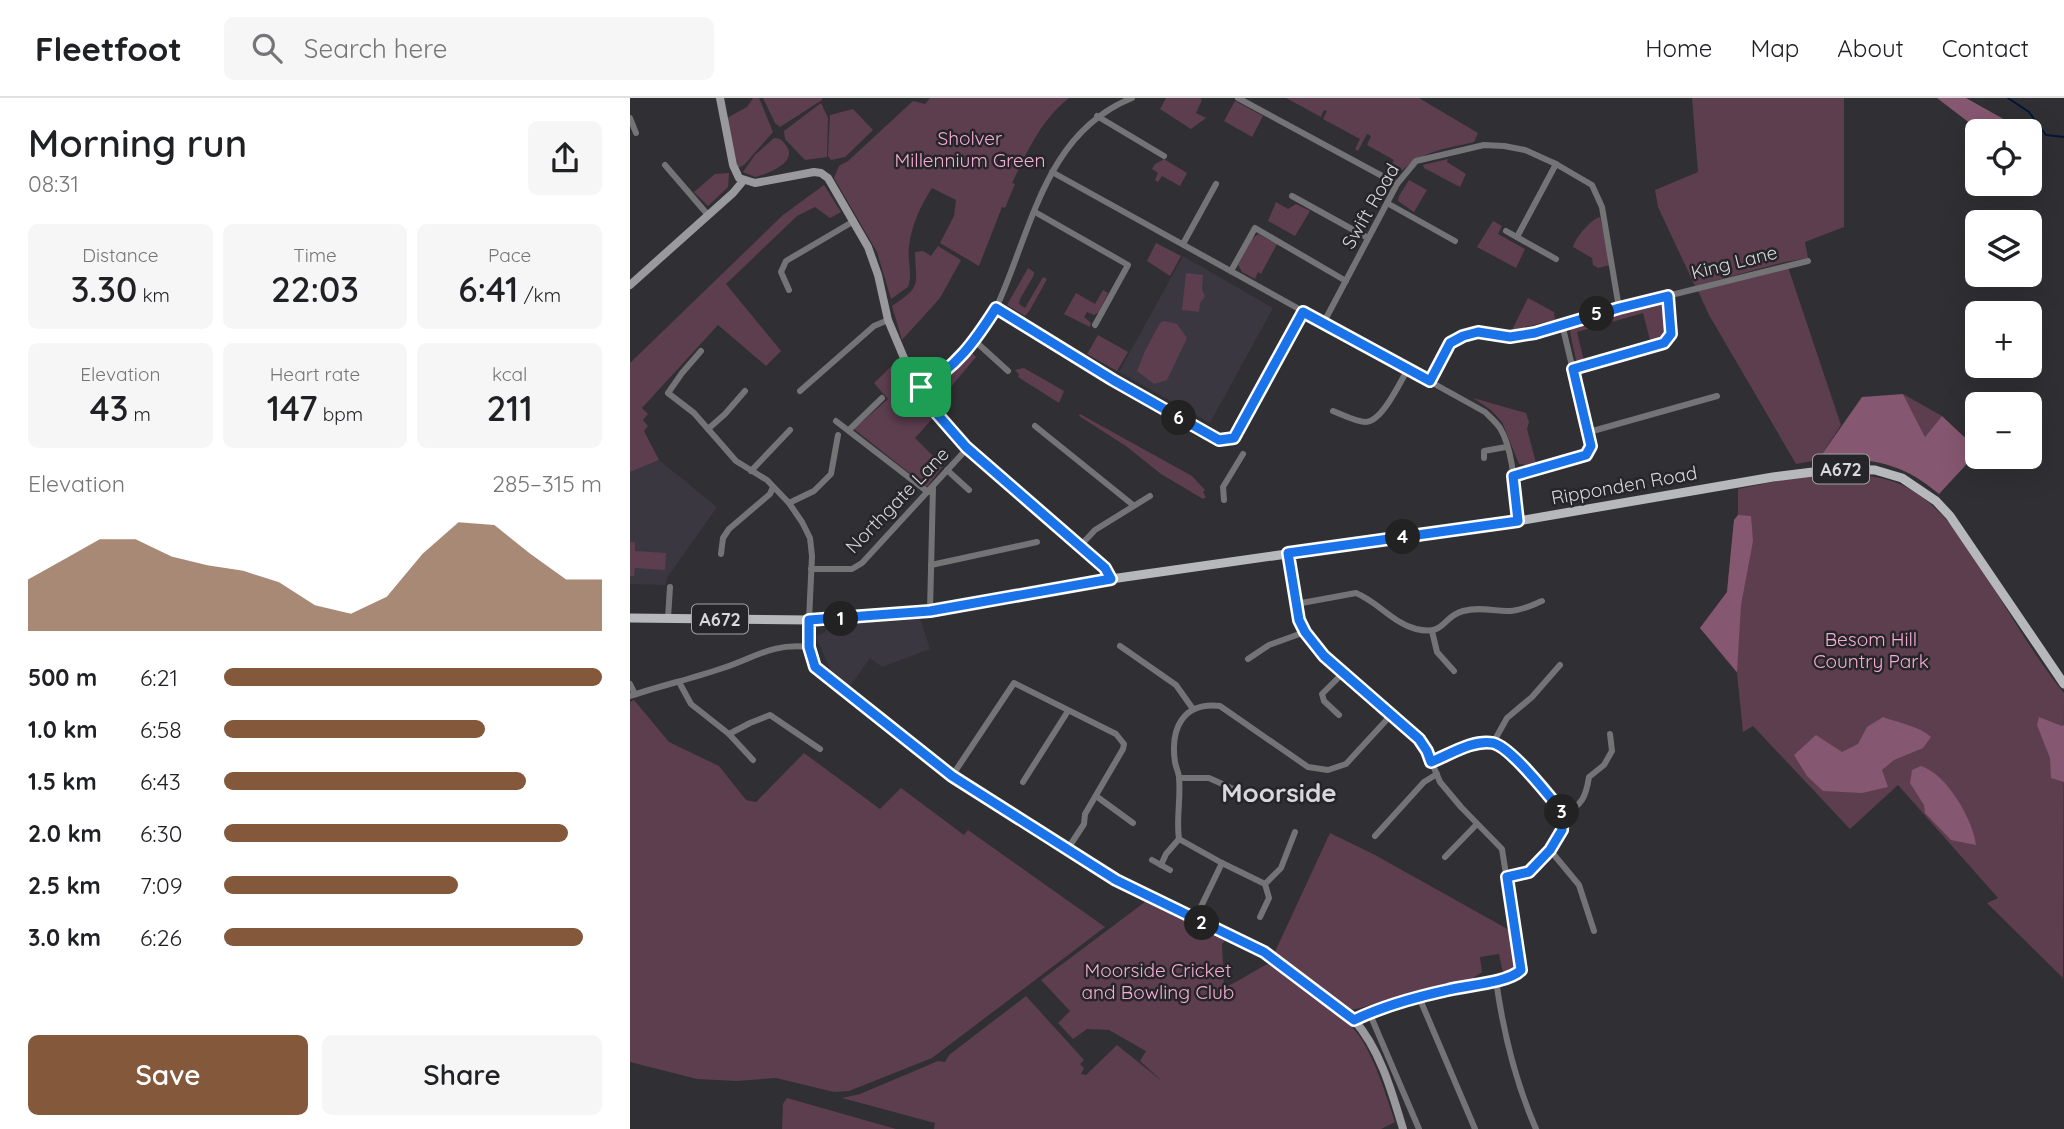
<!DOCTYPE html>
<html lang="en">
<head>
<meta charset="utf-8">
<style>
	:root { --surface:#fff; --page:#f6f6f6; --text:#202124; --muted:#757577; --line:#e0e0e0; --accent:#84583b }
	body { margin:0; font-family:Quicksand,sans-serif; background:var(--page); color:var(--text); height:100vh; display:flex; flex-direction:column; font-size:26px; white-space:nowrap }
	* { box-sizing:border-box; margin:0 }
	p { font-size:23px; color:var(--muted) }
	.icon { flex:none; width:38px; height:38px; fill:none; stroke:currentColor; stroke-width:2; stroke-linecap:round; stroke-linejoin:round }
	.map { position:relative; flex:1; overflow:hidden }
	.side { display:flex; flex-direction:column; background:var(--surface); width:630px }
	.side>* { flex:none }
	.controls { position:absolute; left:1335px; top:21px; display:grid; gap:14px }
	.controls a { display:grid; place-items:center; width:77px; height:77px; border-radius:10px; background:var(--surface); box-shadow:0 7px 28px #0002; font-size:35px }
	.pin { position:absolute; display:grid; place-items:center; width:60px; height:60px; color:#fff; margin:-30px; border-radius:14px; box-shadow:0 4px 10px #0006 }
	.km { position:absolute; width:35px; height:35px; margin:-18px; border-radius:50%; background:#222; color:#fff; font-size:19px; line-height:35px; text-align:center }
	.round { display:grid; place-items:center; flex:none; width:74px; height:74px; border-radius:10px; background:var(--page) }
	.head { display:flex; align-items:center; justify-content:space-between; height:119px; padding:0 28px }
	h1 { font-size:38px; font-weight:600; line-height:52px }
	.figures { display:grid; grid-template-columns:repeat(3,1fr); gap:10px; height:119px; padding:7px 28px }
	.figures div { display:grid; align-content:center; border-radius:10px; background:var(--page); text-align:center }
	.figures b { font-size:35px; font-weight:600 }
	.figures small { font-size:19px; font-weight:400 }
	.figures p { font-size:19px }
	.chart { height:196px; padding:14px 28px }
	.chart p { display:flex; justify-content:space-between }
	.chart svg { width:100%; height:126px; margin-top:7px; fill:var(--accent); opacity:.7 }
	.primary-button { display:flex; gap:14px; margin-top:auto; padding:14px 28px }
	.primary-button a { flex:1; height:80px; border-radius:10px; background:var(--accent); color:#fff; font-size:28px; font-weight:600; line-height:80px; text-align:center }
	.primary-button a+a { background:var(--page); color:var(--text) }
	ul { padding:0 28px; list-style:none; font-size:23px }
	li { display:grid; grid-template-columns:112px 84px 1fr; align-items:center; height:52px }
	li i { height:18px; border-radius:9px; background:var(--accent) }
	header { display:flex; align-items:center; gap:42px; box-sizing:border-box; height:98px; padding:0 35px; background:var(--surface); border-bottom:2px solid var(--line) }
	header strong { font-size:33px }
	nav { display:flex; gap:38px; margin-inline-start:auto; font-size:24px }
	.search { width:490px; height:63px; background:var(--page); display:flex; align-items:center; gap:18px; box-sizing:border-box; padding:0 24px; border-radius:10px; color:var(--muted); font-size:26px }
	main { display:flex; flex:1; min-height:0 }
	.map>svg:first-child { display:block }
</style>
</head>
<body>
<header>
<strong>Fleetfoot</strong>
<div class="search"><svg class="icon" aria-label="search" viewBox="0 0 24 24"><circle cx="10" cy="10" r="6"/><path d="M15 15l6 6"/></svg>Search here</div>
<nav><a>Home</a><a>Map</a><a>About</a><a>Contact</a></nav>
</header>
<main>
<section class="side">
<div class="head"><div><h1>Morning run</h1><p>08:31</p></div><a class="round"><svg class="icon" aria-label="share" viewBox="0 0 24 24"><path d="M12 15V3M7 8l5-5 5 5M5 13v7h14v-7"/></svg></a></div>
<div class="figures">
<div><p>Distance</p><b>3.30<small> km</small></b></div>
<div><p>Time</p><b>22:03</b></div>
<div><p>Pace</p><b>6:41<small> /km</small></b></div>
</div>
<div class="figures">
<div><p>Elevation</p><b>43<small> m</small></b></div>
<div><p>Heart rate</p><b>147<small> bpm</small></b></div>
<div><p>kcal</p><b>211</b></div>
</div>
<div class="chart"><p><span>Elevation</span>285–315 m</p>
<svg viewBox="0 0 160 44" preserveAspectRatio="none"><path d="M0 44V26L10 19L20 12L30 12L40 18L50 21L60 23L70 27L80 35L90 38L100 32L110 17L120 6L130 7L140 17L150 26L160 26V44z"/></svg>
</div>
<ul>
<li><b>500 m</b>6:21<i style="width:100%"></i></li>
<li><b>1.0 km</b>6:58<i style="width:69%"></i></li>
<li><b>1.5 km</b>6:43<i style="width:80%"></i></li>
<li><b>2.0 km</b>6:30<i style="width:91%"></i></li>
<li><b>2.5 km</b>7:09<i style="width:62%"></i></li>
<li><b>3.0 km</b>6:26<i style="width:95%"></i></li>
</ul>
<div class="primary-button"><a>Save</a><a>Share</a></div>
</section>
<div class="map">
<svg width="1434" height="1031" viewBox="0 0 1434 1031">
	<rect width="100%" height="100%" fill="#302f33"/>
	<g fill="#3a3740">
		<polygon points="553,158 643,210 580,325 489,274"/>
		<polygon points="29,362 87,409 37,480 36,487 0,486 0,374"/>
		<polygon points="289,517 300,551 252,569 240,560 218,591 200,571 186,539 211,524"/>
	</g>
	<g fill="#5d3e4f">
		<polygon points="123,0 129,0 143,34 114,67 108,70 97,20 117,9"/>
		<polygon points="133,0 192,0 192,2 150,29 145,25"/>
		<path d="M300 0H439C411 22 397 54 382 85L385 86 375 110 372 109 349 168 310 145 324 118 326 102 302 90C291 107 281 128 279 149 277 163 283 175 278 189L261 201 247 154 204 80 209 68 218 63 283 3 295 6Z"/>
		<polygon points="536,0 570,0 572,2 566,15 576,20 561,31 530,11"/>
		<path d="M656 0H789L848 35 844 44C811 52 793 52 767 77L757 75 764 62 737 47 741 38 737 36 728 53 725 51 730 41 693 21 697 13 694 12 691 19Z"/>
		<polygon points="1062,0 1214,0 1214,129 1175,144 1178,160 1155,164 1065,188 1028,109 1025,92 1068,74"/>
		<polygon points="605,3 633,18 622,39 594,23"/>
		<polygon points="191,5 198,20 197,59 175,62 155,41 154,33"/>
		<polygon points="223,11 243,32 215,59 201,62 198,58 200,17"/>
		<path d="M144 40C151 40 153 43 157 49 167 64 138 76 125 79L113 74 125 57Z"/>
		<polygon points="534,61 557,75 550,88 532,78 528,84 525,82 528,75 522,71 525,66"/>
		<polygon points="818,61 817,64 836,76 830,89 794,70 793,67"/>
		<polygon points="99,75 98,89 78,108 64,94 85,76"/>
		<polygon points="779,82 797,92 784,114 768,103 769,98"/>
		<polygon points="194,87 211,114 200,120 185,109 167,118 96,186 151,253 136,268 88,227 12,310 18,316 13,322 18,328 14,333 29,362 0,374 0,265 153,117"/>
		<polygon points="646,104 658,111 666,106 680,113 665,138 638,123"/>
		<path d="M970 119 980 167 968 170 963 167 962 160 943 149C946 139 960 122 970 119Z"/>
		<polygon points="863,123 872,128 868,136 895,151 886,170 847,149"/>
		<polygon points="628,136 647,146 631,176 628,174 625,181 612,174 608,167 622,141"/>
		<polygon points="526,145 551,158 540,178 517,163"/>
		<path d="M308 148 331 162 310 200 272 242 262 208C292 188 286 188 285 154L293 153 301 158Z"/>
		<polygon points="1158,169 1211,327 1188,362 1166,366 1079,217 1068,193"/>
		<polygon points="398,170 404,174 404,177 390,201 389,206 395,210 413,179 417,181 400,212 395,218 377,207"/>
		<polygon points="556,175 573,177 572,191 575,199 570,205 569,214 552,212"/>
		<polygon points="473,192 478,195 469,214 464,217 457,214 454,219 461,225 460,229 434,216 446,195 465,206"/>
		<polygon points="898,200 924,214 925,222 882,232"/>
		<polygon points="1028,206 1035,208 1037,235 1032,243 1021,246 1013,215 947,234 954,263 946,262 940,234 942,228"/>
		<polygon points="534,223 547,226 557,240 537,282 524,286 507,273 515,253 530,225"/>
		<polygon points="468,237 498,254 487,273 457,256"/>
		<polygon points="341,254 346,259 308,304 304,298 304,290"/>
		<polygon points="269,261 303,320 285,340 313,368 297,389 224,331 258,301 244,285"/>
		<polygon points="394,270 434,293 429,305 388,279 389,276 385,272"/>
		<polygon points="1273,296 1312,318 1295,339"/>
		<polygon points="843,300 896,315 899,324 897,331 906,365 896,367 889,366 872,324 861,312"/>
		<polygon points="450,316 562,378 575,392 573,394 576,399 573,401 531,376 496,348 449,318"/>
		<path d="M1212 375C1233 378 1255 378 1274 388 1318 410 1343 458 1368 497 1389 531 1409 564 1434 595L1433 880 1357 805 1368 800 1268 687 1220 731 1123 628 1113 634 1107 575 1070 530 1097 494 1104 422 1108 417V391L1162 380Z"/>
		<polygon points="0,444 5,444 5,453 36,455 35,472 5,470 4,478 0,478"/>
		<polygon points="4,602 39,644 89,668 116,702 126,704 174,655 250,711 271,690 334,737 338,732 475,829 302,960 219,993 204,994 146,980 107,983 67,981 0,964 0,604"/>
		<polygon points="700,735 745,757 881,833 885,867 883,871 873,875 869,856 850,859 852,874 842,881 722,912 644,856"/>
		<path d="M515 804 595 843 592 846 594 889C604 887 626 871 638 866 664 883 709 910 727 935 744 957 756 997 765 1024L751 1031H304L305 1025 212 1000 230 996 308 963 315 964 319 957 396 898 454 962 450 966 454 970 451 976 456 977 487 947 533 984 510 963 516 953 479 932 457 931 443 941 428 925 440 913 411 882Z"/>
		<polygon points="157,1000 266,1031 152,1031 153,1006"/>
	</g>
	<g fill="#865770">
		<polygon points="1307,0 1336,0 1395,33 1350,33"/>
		<path d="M1273 296 1295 339 1312 318 1347 351V355L1309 396C1271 363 1237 359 1188 362L1232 299Z"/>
		<polygon points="1108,417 1121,418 1123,443 1111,507 1107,574 1070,530 1097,494 1104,422"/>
		<path d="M1253 619C1269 625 1289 628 1301 639L1293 650 1264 662 1252 672 1258 689 1232 695 1193 693 1177 678 1164 657 1186 637 1212 654 1228 646 1237 629Z"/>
		<polygon points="1409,619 1432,628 1434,627 1434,684 1421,680 1420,660 1407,627"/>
		<path d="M1291 668C1317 676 1343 722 1346 747L1321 742 1295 715 1294 707 1280 685 1282 672Z"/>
	</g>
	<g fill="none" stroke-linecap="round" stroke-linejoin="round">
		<polyline stroke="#001737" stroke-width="2" points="1378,0 1399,14 1416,37 1434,39"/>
		<g stroke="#747476" stroke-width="6">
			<polyline points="608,0 767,86"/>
			<polyline points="467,18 534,58"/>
			<polyline points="0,20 6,35"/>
			<polyline points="35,67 78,117"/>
			<path d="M422 74 855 314C860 319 866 324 870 330 884 353 885 396 888 423"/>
			<polyline points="662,98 738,140"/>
			<polyline points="757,105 825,143"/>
			<polyline points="405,114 498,167 465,227"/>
			<polyline points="876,133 926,161"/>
			<polyline points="887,139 926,66"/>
			<polyline points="553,146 586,86"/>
			<polyline points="601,173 625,130 716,183"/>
			<polyline points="159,192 151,174 156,163 224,123"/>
			<polyline points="366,210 483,282 589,342 604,340 673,214"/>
			<polyline points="694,224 767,86 786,63 854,47 874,48 895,52 926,66 962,87 972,109 989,210"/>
			<polyline points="345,243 378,273"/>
			<polyline points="71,253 52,275 38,295 64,315 106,363 137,382 159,405 172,424 180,440 182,458 179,522"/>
			<polyline points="943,271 1034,245 1041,236 1038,198"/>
			<polyline points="800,283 820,245 833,238 848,234 880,239 905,235 989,210 1178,163"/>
			<polyline points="170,293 244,228 258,222"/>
			<path d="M703 313C713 317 726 324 736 324 752 324 770 284 778 271"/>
			<polyline points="206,323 298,394"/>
			<polyline points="405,328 503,407"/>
			<polyline points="78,331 95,316 115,293"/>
			<polyline points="219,332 252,300"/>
			<polyline points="959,334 1087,298"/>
			<polyline points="854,360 854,353 876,349"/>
			<polyline points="317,372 339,392"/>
			<polyline points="121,373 160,332"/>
			<polyline points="883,378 956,357 961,348 932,226"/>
			<polyline points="594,402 593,389 613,356"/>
			<polyline points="159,405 184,393 201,376 208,337"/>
			<polyline points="450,448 465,432 520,398"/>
			<path d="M658 455 669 522 675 534 694 558 789 641 797 653 810 684 831 709 872 751 891 872C878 885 837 887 818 892 786 899 753 908 724 922"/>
			<polyline points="91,456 93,440 99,431 140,396 143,389"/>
			<polyline points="301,467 407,444"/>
			<polyline points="181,471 222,471 232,465 333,355"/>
			<path d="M481 481 475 470 336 349 308 317 291 289C324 271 351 243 367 208 402 131 415 35 502 0"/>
			<path d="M666 506 726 495C748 504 763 525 786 531 816 538 811 519 833 513 852 508 864 514 881 513 893 512 902 507 912 503"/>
			<polyline points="300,513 303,389"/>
			<polyline points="38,520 40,489"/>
			<polyline points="802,533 807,554 824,573"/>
			<polyline points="490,548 546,587 563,611"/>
			<polyline points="618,561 639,547 675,534"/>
			<polyline points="49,584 61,606 99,636 120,625 140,617 190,651"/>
			<polyline points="0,586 5,596"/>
			<path d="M0 598C30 588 60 581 90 571 125 560 140 545 179 549"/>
			<polyline points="709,617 694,603 692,596 714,574"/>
			<polyline points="99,636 123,662"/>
			<polyline points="863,645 877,620 902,599 930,567"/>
			<path d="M801 664C818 657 843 641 863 645 881 650 920 699 933 715L932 732 920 752 904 770 877 779"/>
			<polyline points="322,678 384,585 486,636 494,646 493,651 455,716 454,726 437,752"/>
			<polyline points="549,680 579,680 610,694"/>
			<polyline points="393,684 438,613"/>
			<polyline points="466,698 503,725"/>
			<path d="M933 715C952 709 956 698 959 679L974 667 982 653 980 636"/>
			<polyline points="745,738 794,684 807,676"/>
			<polyline points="920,752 949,787 964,833"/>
			<polyline points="815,759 847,726"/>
			<polyline points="522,762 540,772"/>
			<polyline points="531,767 536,756 549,741"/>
			<path d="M635 786 592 765 549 741C546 721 551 700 549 680 549 675 546 670 545 664 540 630 553 604 590 608L678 669 698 672 716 666 762 616"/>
			<polyline points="635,786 651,770 665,734"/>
			<polyline points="630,819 639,800 635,786"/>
			<polyline points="565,821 592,765"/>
			<path d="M866 882C873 933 885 983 906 1031"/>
			<polyline points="789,899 845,1031"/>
			<polyline points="739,914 789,1031"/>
		</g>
		<g stroke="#9a9a9e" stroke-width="8">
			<polyline points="90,0 103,67 109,80 125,85 184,74 191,75 198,80 238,149 248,177 258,222 274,260 291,289"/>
			<polyline points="0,187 103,95 113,83"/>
			<path d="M179 522V549L185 569 322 678 486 782 634 854 724 922C750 951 762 994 773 1031"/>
		</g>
		<polyline stroke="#b7b8bc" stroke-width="9" points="0,520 179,522 296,514 481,481 888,423 1143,379 1207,371 1245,372 1272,380 1306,403 1320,418 1434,586"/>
	</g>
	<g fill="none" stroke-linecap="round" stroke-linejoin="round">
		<defs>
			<path id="route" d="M1038 198 1041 236 1034 245 943 271 961 348 956 357 883 378 888 423 658 455 669 522 675 534 694 558 789 641 797 653 801 664C819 657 843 641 863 645 881 649 920 699 933 715L932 732 920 752 899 774 877 779 891 872C878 885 837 887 818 892 786 899 753 908 724 922L634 854 486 782 322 678 185 569 179 549V522L300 513 481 481 475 470 336 349 308 317 291 289C326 270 345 243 366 210L483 282 589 342 604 340 673 214 800 283 820 245 833 238 848 234 880 239 905 235 989 210Z"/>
		</defs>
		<use href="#route" stroke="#fff" stroke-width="14"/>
		<use href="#route" stroke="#1a73e8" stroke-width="9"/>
	</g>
	<g text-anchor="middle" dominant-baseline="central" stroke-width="5" stroke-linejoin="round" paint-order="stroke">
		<g fill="#262529" stroke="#a3a2a4" stroke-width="2">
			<rect x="1183" y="356.5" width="56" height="29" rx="5"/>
			<rect x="62" y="506.5" width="56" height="29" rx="5"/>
		</g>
		<g font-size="18" font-weight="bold" fill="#d8d7d9">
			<text x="1211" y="371">A672</text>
			<text x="90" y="521">A672</text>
		</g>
		<g font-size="19" fill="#f7acd5" stroke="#262529">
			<text x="340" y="40">Sholver<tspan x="340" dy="22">Millennium Green</tspan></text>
			<text x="1241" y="541">Besom Hill<tspan x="1241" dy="22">Country Park</tspan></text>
			<text x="528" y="872">Moorside Cricket<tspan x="528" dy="22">and Bowling Club</tspan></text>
		</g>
		<g font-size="19" fill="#d8d7d9" stroke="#262529">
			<text transform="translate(740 108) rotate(-60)">Swift Road</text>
			<text transform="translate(1104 164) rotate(-14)">King Lane</text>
			<text transform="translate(994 387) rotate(-10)">Ripponden Road</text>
			<text transform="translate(267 402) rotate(-46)">Northgate Lane</text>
		</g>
		<g font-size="26" font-weight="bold" fill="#d8d7d9" stroke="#262529">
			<text x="649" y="694">Moorside</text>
		</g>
	</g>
</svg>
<div class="controls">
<a><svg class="icon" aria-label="locate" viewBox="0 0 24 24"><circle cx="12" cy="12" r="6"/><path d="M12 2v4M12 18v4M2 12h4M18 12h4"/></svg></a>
<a><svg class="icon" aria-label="layers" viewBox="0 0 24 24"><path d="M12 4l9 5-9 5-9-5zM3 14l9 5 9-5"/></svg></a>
<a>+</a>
<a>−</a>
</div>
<div class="pin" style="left:291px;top:289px;background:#1e9e55"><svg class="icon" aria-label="arrive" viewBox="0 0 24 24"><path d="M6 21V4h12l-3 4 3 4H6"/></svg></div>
<b class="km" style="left:211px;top:521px">1</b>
<b class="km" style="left:572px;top:825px">2</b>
<b class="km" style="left:932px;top:714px">3</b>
<b class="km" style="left:773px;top:439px">4</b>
<b class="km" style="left:967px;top:216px">5</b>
<b class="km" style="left:549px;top:320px">6</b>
</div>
</main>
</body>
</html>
